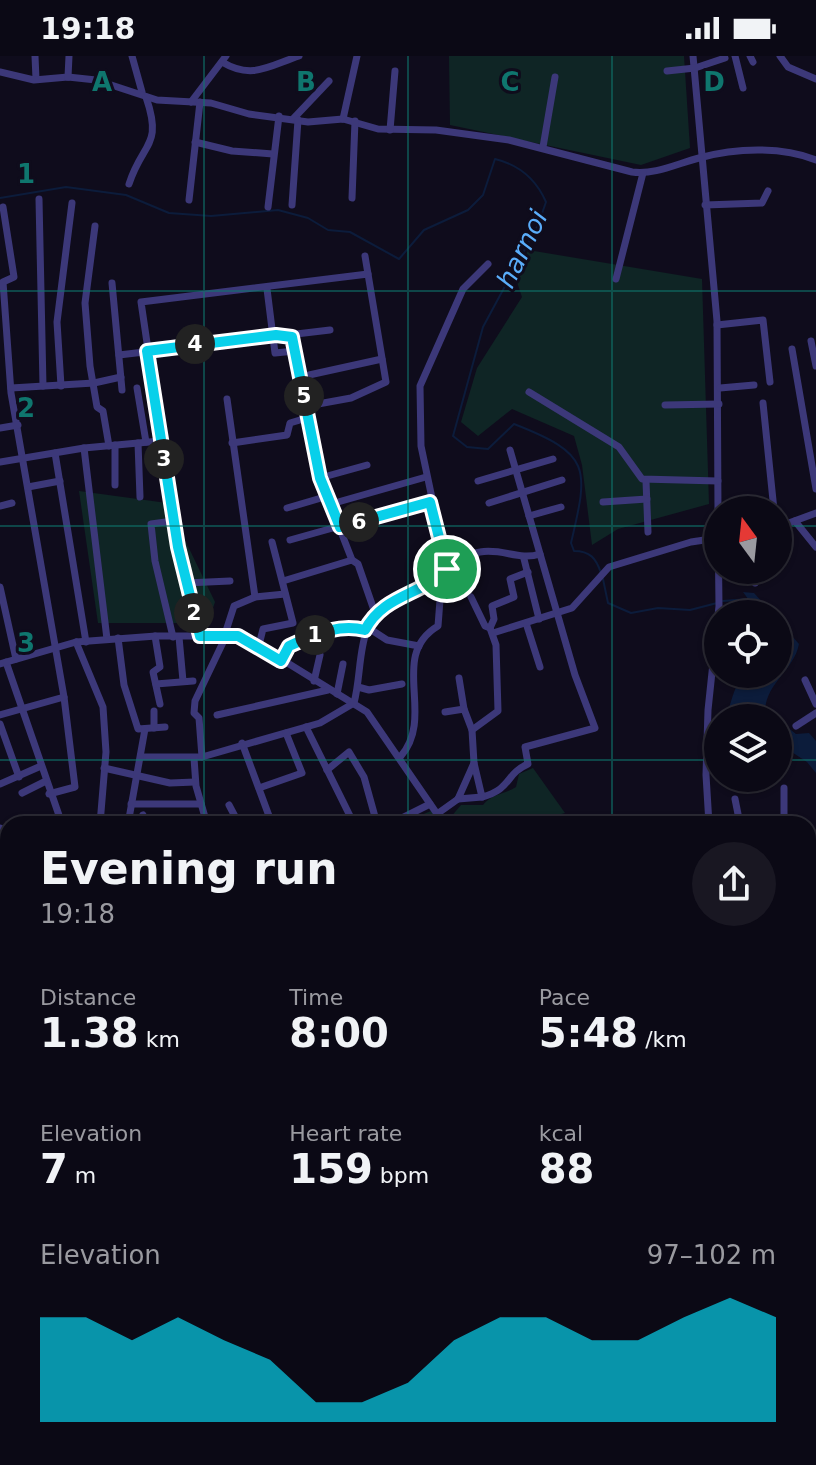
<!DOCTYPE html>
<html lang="en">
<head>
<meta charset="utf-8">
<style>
	:root { --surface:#0b0915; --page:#191722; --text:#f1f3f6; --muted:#9a9aa0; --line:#2b2a34; --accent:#08d0ea }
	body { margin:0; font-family:"DejaVu Sans",sans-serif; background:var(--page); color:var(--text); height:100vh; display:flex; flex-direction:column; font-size:30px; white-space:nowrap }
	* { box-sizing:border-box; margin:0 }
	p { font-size:26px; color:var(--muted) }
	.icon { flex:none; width:44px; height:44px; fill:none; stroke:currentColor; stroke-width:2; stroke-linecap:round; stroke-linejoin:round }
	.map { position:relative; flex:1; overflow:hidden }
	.panel { position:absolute; left:0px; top:760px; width:816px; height:650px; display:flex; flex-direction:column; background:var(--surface); border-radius:24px 24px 0 0; box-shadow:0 2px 6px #0004,0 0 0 2px var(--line) }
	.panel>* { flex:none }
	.needle { width:52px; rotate:345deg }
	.buttons { position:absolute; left:704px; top:440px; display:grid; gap:16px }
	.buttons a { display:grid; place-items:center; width:88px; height:88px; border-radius:50%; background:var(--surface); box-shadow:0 2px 6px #0004,0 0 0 2px var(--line); font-size:40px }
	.pin { position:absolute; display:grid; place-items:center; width:68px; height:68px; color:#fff; margin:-34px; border:4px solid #fff; border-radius:50%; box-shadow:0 2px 8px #0007 }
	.km { position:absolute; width:40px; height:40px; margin:-20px; border-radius:50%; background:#222; color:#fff; font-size:22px; line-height:40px; text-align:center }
	.round { display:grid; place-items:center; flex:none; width:84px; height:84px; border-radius:42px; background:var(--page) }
	.overview { display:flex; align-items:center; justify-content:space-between; height:136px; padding:0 40px }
	h1 { font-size:44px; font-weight:800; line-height:60px }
	.metrics { display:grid; grid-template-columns:repeat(3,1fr); gap:12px; height:136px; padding:8px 40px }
	.metrics div { display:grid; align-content:center }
	.metrics b { font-size:40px; font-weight:800 }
	.metrics small { font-size:22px; font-weight:400 }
	.metrics p { font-size:22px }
	.chart { height:224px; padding:16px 40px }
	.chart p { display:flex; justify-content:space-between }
	.chart svg { width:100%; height:144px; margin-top:8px; fill:var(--accent); opacity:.7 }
	.status { display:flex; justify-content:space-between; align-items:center; height:56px; padding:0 40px; background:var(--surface); direction:ltr }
	.status svg { height:22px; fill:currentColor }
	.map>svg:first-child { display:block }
</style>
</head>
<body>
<div class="status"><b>19:18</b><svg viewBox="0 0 49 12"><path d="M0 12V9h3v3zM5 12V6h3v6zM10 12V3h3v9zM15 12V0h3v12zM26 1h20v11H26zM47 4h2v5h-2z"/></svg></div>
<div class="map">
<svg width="816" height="1409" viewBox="0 0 816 1409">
	<rect width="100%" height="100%" fill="#0f0c1c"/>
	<g fill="#0f2525">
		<polygon points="449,0 684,0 690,92 641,109 450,69"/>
		<polygon points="528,194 702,223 709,448 618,473 592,489 582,409 574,380 512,353 478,380 461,366 477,312 522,241 516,223"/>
		<polygon points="79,435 167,447 215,546 208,567 98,567"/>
		<path d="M533 712 565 757 551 761 549 768H452L450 762 461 749H483C491 738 505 738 516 731L519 718Z"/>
		<polygon points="431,755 443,768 399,768"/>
	</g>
	<g fill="#0c1c3b">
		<polygon points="743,536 754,537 773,558 759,558"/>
		<path d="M778 564 799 588C794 614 767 626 765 654L775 662H740L728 656C739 618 739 618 778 618V599L792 594 778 577Z"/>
		<polygon points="778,664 796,678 809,677 816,685 816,717 807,706 778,687"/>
	</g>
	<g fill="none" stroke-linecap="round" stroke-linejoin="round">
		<g stroke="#0c1c3b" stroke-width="2">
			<path d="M0 142 66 131 126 139 169 157 211 160 278 154 308 162 328 174 350 176 399 203 424 174 468 154 483 139 495 103C520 109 536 123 546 146L538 169 483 271 453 380 467 391 488 393 514 368C591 398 589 411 571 487L574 495C590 495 596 502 601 517"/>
			<polyline points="603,523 608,547 631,557 658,552 690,554 717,547"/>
			<polyline points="723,545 749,543"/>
		</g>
		<g stroke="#3c3879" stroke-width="7">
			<polyline points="35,0 36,23"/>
			<polyline points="132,0 142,36"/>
			<polyline points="693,0 717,265 718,455"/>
			<polyline points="735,0 743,32"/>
			<polyline points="750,0 753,6"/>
			<polyline points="780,0 788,11 816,23"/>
			<path d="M222 6C252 24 269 10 299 0"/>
			<polyline points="667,15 695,12 725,2"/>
			<path d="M0 16 34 24 68 21 96 24 157 44 211 47 249 58 308 66 343 63 378 73 436 74 509 84 632 116C655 119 676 108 699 102 735 92 781 90 816 104"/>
			<polyline points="68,21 69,0"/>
			<polyline points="191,46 226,0"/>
			<polyline points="293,63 329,25"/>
			<polyline points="343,63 357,0"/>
			<polyline points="390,74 395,15"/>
			<polyline points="195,86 232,95 273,98"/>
			<polyline points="543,91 555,21"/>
			<path d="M129 128C143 85 163 91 146 41"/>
			<polyline points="352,142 355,65"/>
			<polyline points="39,143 43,330"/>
			<polyline points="189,144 200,46"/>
			<polyline points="292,149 298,64"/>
			<polyline points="705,149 762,147 768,135"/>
			<polyline points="3,151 14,221 3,226 11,337 64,641 75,731 49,738"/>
			<polyline points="268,151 279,60"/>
			<polyline points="95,170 85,247 90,310 97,351 103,355 109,390"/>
			<polyline points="616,223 643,117"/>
			<polyline points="112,227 122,334"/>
			<polyline points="267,233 275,297 295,295"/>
			<polyline points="717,269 763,264 770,326"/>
			<polyline points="292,281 320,422 352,504 358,508 375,557"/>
			<polyline points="811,285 816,310"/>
			<polyline points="792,293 816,433"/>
			<polyline points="119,299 330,274"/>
			<polyline points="300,321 382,303"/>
			<polyline points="61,330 57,266 72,147"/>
			<polyline points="11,332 94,327 121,321"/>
			<polyline points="137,332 146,386"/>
			<polyline points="720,332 754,329"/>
			<polyline points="529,336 619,391 642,423 718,425"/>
			<polyline points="227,343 255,541"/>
			<polyline points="763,347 774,454"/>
			<polyline points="665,349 719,348"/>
			<polyline points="307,350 351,342 386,326 365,200"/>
			<polyline points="0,372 18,369"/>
			<polyline points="138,387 140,441"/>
			<polyline points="232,387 287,379 290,367 310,361"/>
			<polyline points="115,389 115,429"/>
			<polyline points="84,392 107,583"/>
			<polyline points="55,397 86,586"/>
			<polyline points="0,406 84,392 160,385"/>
			<polyline points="320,422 367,409"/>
			<polyline points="478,425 553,403"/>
			<polyline points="646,425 648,476"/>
			<polyline points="28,431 60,425"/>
			<polyline points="603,446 647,443"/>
			<polyline points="489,447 562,424"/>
			<polyline points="331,448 426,421"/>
			<polyline points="0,450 12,447"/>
			<polyline points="287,452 328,440"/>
			<polyline points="529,460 561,451"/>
			<polyline points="173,465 151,468 155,505 173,581"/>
			<polyline points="795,465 816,491"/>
			<polyline points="340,471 430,446"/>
			<polyline points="778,471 816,457"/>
			<polyline points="290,484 340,470"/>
			<polyline points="524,503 539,563"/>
			<polyline points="447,513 421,390 420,330 463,233 488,208"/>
			<polyline points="752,514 755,527"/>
			<polyline points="283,525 352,504"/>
			<polyline points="186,527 230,525"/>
			<polyline points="0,531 16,603"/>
			<polyline points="471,541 485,570 490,572 494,563 492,550 514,541 510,523 528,516"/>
			<polyline points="526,567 540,611"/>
			<polyline points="367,571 387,584 419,590"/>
			<polyline points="493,577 572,552 609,511 691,486 718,482"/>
			<polyline points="225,578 234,550 255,541 285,538"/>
			<polyline points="155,580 160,611 153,616 160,648"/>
			<polyline points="200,580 174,470 141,246 368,218"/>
			<polyline points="179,581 183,625"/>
			<polyline points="118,582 124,629 138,673 165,671"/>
			<polyline points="76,586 103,651 106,696 100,768"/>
			<polyline points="259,589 263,573 293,567 272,486"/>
			<path d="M281 605 289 590C315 579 338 567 365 574"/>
			<polyline points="6,606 62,768"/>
			<polyline points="0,608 76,586 156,580 238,580 260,590 367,656 444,768"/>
			<polyline points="459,622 464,653"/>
			<polyline points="805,624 816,648"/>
			<polyline points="314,625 320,599"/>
			<polyline points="156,628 193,625"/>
			<polyline points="358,631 369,634 402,628"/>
			<polyline points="337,638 343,608"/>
			<polyline points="154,655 154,672"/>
			<polyline points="445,656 464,653 472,674"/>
			<polyline points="0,659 64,641"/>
			<polyline points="217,659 328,634"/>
			<polyline points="0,668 19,721"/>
			<polyline points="796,670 816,657"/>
			<polyline points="306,671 354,768"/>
			<polyline points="242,687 272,768"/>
			<path d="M401 700C436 659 388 600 438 570L440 544 435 526"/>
			<path d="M141 701H202L320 667 354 647C364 609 354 565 394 542 407 535 423 534 435 526 451 515 459 499 480 496 503 492 519 505 540 498"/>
			<polyline points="202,701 199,662 194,657 195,645 227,578"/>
			<polyline points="194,702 196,730 207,768"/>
			<path d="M474 707 482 741C512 733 505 718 528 708L525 691 595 672 575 619 510 394"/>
			<polyline points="104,712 170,727 195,726"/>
			<polyline points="327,714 349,696 364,721 377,768"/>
			<polyline points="0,728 41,710"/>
			<polyline points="259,732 302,717 286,677"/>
			<polyline points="784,732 784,768"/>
			<polyline points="22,737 46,725"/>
			<polyline points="458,743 482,741"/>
			<polyline points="735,743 740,768"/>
			<polyline points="131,748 201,748"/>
			<polyline points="229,749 239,768"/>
			<polyline points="437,758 458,743 474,707 472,674 498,655 496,589 490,572"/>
			<polyline points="143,759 147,768"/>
			<polyline points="128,768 145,673"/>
			<polyline points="390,768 430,748"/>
			<polyline points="709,768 706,719 708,654 719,550 718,462"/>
			<polyline points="0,772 8,775"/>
			<polyline points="808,809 816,810"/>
			<polyline points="0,843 8,841"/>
			<polyline points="808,852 816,852"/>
			<polyline points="808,890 816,890"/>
			<polyline points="808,926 816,927"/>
			<polyline points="0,936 8,932"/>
			<polyline points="808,963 816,963"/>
			<polyline points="0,964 8,961"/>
			<polyline points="808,979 816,980"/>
			<polyline points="808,1026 816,1026"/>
			<polyline points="808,1067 816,1067"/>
			<polyline points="0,1069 8,1070"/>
			<polyline points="0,1115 8,1118"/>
			<polyline points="0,1142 8,1145"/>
			<polyline points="808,1150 816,1149"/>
			<polyline points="0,1186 8,1191"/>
			<polyline points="808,1291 816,1283"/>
			<polyline points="808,1338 816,1337"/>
			<polyline points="808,1364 816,1379"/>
			<polyline points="0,1397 8,1394"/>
			<polyline points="92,1402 102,1409"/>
			<polyline points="366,1402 385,1409"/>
			<polyline points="464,1402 480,1409"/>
			<polyline points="548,1402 563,1409"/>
			<polyline points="768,1402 783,1409"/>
			<polyline points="20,1409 34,1402"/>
			<polyline points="127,1409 131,1402"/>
			<polyline points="168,1409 172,1402"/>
			<polyline points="205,1409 208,1402"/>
			<polyline points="254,1409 257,1402"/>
		</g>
		<g stroke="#be53f9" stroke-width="9">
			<polyline points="0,1196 8,1200"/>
			<polyline points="0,1206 8,1210"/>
			<polyline points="808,1242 816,1239"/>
			<polyline points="808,1251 816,1248"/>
			<polyline points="0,1278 8,1303"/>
			<polyline points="395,1402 406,1409 418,1402"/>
			<polyline points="435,1402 450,1409"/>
			<polyline points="617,1409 624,1402"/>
			<polyline points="629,1409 636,1402"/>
		</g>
		<g stroke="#f9479a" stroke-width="11">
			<polyline points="0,1311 8,1324"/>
			<polyline points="0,1335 8,1348"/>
			<polyline points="34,1402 37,1409"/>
			<polyline points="47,1402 50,1409"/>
		</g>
	</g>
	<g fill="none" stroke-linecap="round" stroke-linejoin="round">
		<defs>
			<path id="route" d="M276 279 292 281 320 422 340 471 430 446 447 513C421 540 384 538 365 574 338 567 315 579 289 590L281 605 238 580H200L178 491 147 295Z"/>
		</defs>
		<use href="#route" stroke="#fff" stroke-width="16"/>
		<use href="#route" stroke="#08d0ea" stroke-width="10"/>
	</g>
	<path fill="none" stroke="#0f766e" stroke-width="2" stroke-opacity="0.55" d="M204 0V768M408 0V768M612 0V768M0 235H816M0 470H718M778 470H816M0 704H718M778 704H816M0 939H8M808 939H816M0 1174H8M808 1174H816M204 1402V1409M408 1402V1409M612 1402V1409"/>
	<g text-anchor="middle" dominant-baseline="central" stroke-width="6" stroke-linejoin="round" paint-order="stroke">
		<g font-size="26" font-style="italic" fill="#5aadfa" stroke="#0f0c1c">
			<text transform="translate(522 193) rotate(-64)">harnoi</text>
		</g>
	</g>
	<g font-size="26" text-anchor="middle" font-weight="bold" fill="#0f766e" stroke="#0f0c1c" stroke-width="6" stroke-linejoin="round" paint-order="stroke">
		<text x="102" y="35">A</text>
		<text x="306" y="35">B</text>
		<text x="510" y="35">C</text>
		<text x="714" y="35">D</text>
		<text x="26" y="127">1</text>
		<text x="26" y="361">2</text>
		<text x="26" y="596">3</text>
	</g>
</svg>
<div class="buttons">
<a><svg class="needle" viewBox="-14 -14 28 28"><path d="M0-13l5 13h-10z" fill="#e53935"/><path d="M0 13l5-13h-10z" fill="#9a9aa0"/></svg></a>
<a><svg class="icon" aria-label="locate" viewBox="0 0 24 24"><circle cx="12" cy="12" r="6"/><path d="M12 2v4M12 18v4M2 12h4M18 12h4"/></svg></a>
<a><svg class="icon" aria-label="layers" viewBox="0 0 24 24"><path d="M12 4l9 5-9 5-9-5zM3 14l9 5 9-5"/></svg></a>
</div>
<div class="pin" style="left:447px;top:513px;background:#1e9e55"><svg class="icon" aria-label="arrive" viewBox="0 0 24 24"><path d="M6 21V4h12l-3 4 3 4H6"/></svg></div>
<b class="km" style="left:315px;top:579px">1</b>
<b class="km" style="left:194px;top:557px">2</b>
<b class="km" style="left:164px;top:403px">3</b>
<b class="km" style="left:195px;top:288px">4</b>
<b class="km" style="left:304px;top:340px">5</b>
<b class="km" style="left:359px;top:466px">6</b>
<section class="panel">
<div class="overview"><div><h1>Evening run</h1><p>19:18</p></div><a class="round"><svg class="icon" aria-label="share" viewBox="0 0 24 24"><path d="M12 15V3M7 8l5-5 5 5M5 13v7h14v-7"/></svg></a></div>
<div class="metrics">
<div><p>Distance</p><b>1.38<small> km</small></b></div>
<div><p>Time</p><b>8:00</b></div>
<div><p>Pace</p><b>5:48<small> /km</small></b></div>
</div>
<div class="metrics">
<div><p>Elevation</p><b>7<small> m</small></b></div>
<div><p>Heart rate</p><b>159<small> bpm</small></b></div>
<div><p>kcal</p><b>88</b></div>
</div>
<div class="chart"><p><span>Elevation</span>97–102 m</p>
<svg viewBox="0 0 160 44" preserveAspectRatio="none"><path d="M0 44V12L10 12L20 19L30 12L40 19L50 25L60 38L70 38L80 32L90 19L100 12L110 12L120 19L130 19L140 12L150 6L160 12V44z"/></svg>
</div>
</section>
</div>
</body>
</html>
